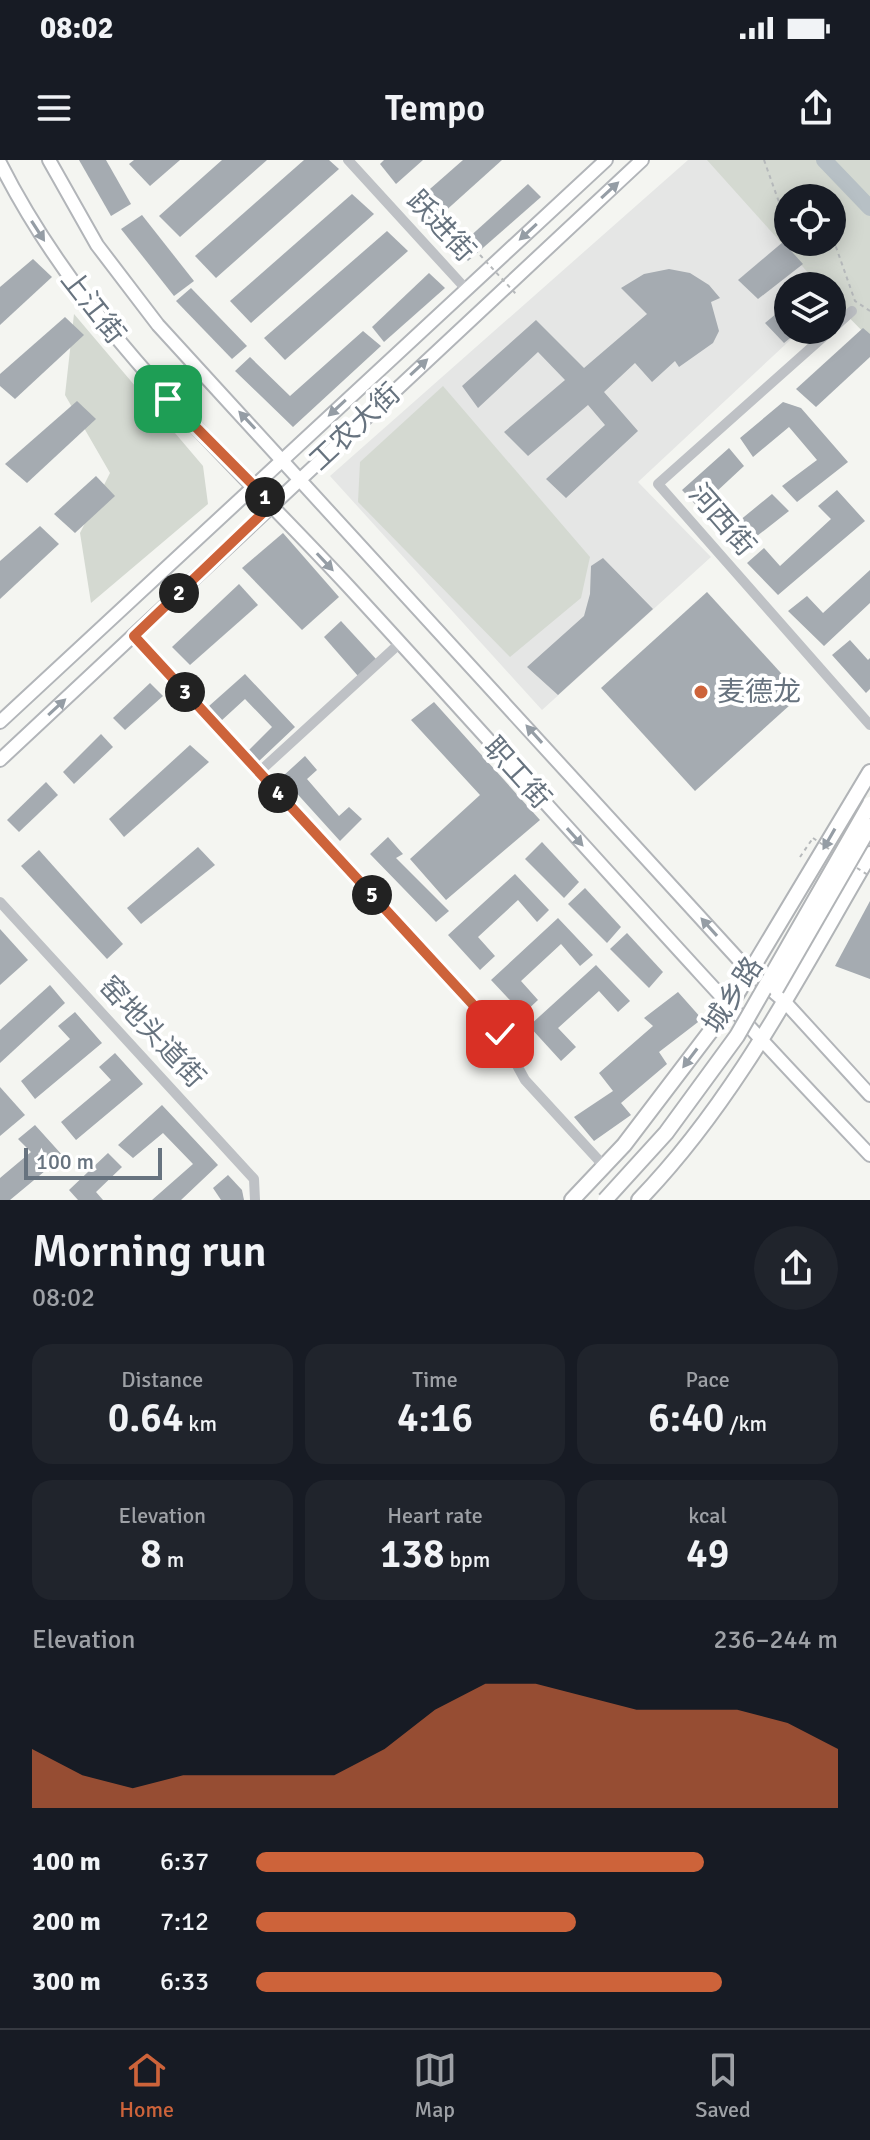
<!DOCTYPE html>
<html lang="en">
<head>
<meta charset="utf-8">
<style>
	:root { --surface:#171b24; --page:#20242c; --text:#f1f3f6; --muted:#9ea1a6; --line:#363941; --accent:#cd633a }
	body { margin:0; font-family:Signika,"Noto Sans SC",sans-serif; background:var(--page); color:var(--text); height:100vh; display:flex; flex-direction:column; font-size:30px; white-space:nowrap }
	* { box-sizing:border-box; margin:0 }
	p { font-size:26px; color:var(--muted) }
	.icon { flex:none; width:44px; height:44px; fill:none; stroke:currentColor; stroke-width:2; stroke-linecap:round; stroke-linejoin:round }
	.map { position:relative; height:1040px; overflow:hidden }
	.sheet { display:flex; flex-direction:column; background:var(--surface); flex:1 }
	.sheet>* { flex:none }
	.fabs { position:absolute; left:774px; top:24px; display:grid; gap:16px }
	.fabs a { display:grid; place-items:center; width:72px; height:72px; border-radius:50%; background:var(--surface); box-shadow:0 4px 20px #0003; font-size:40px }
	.scale { position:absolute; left:24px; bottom:20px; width:138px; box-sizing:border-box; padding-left:8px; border:4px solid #67737f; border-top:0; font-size:22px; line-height:28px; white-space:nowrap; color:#67737f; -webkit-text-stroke:6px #fff; paint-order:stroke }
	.pin { position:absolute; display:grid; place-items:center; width:68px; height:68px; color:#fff; margin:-34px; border-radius:16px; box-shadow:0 4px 12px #0006 }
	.km { position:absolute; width:40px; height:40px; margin:-20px; border-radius:50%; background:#222; color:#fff; font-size:22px; line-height:40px; text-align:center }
	.round { display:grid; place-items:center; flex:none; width:84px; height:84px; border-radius:42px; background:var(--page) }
	.overview { display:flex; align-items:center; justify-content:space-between; height:136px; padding:0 32px }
	h1 { font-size:44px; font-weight:600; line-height:60px }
	.metrics { display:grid; grid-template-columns:repeat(3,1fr); gap:12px; height:136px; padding:8px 32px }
	.metrics div { display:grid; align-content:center; border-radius:20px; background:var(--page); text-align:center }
	.metrics b { font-size:40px; font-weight:600 }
	.metrics small { font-size:22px; font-weight:400 }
	.metrics p { font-size:22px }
	.chart { height:224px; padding:16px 32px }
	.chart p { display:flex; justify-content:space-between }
	.chart svg { width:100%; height:144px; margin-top:8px; fill:var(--accent); opacity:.7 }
	ul { padding:0 32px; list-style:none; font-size:26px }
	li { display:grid; grid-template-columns:128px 96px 1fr; align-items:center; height:60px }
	li i { height:20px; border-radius:10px; background:var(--accent) }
	.status { display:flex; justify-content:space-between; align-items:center; height:56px; padding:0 40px; background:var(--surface); direction:ltr }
	.status svg { height:22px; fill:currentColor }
	header { display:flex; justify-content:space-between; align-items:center; height:104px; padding:0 32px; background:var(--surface); font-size:36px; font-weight:600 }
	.menu { display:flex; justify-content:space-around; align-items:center; height:112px; border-top:2px solid var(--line); background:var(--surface); font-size:22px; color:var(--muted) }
	.menu a { display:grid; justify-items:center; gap:4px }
	.menu .active { color:var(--accent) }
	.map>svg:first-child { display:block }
</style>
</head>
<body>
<div class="status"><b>08:02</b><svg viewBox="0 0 49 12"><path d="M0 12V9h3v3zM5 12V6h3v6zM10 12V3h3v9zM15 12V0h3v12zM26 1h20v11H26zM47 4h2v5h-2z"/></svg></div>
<header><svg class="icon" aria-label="menu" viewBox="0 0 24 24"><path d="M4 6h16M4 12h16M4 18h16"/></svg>Tempo<svg class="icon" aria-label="share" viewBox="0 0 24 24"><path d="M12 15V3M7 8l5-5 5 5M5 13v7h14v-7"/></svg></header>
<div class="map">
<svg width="870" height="1040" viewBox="0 0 870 1040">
	<rect width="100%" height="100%" fill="#f4f5f1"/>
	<polygon fill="#e5e6e5" points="688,0 708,0 823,126 788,126 788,170 801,170 638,322 711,397 542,550 330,316"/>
	<g fill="#d4d9d1" fill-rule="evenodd">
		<path d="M707 0H870V179L832 140V126H820ZM788 38H832V82H788Z"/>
		<polygon points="74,154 203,306 208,344 91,443 80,373 110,313 65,235"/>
		<polygon points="443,226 590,397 581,438 510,497 358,342 360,302"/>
	</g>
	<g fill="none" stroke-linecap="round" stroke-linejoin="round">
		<polyline stroke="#b7c0c5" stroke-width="16" points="824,0 870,48"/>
	</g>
	<g fill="#a5abb1">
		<polygon points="79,0 106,0 131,44 111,56"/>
		<polygon points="134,0 180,0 150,26 129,4"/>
		<polygon points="222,0 267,0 180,77 159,56"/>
		<polygon points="304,0 329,0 339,9 216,118 195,96"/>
		<polygon points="384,0 423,0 396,24 380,4"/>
		<polygon points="463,0 502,0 432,63 414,43"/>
		<polygon points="528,24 541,37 468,101 456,89"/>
		<polygon points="352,34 374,54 251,163 230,141"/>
		<polygon points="142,55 194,121 174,136 121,69"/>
		<polygon points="387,71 408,91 285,200 264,178"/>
		<polygon points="783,82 803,104 758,139 738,120"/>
		<polygon points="33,99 52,117 0,165 0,127"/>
		<polygon points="669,109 690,113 709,125 720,138 711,142 719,171 713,183 679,207 675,201 652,222 635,203 604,232 638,271 566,338 546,319 605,265 588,245 528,296 504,272 565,220 538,192 478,248 462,226 536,160 584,208 647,154 621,128 644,114"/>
		<polygon points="429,113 445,128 384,182 372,167"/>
		<polygon points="191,128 247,186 232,199 176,141"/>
		<polygon points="788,144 788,170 800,170 784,183 765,163"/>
		<polygon points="65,157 84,175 15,239 0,226 0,214"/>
		<polygon points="863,168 870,174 870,197 816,247 796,229"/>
		<polygon points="363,171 381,186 293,267 235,211 250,197 290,236"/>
		<polygon points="77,241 96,259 27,323 5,304"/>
		<polygon points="783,242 801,248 848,302 797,342 782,326 817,300 789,267 753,297 740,278"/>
		<polygon points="729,288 744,306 715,333 739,361 772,334 789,351 738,391 682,330"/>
		<polygon points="96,316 115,336 75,373 54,354"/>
		<polygon points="837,330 865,361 778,435 747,403 764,388 780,406 831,359 818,346"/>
		<polygon points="40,366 59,384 0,439 0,401"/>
		<polygon points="283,373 339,437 302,470 242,408"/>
		<polygon points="603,398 653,449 558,535 527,507 584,456 590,434 591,406"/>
		<polygon points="870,410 870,443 824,486 788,451 807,436 823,453"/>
		<polygon points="239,424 258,445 190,505 172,487"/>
		<polygon points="707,432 801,535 695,631 601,528"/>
		<polygon points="341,461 376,499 358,516 324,477"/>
		<polygon points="850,480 868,500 870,498 870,529 866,533 832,495"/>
		<polygon points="245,514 295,567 258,602 248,591 272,567 245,539 221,561 209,546"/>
		<polygon points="150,523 163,536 125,570 113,558"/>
		<polygon points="434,542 540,660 446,740 410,699 480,635 411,560"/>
		<polygon points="101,574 113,587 74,624 63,612"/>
		<polygon points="190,585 209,602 124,677 109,659"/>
		<polygon points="305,596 317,610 307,619 339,656 349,647 362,659 340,681 282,617"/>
		<polygon points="46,622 58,635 19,672 7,660"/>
		<polygon points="388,677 403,694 396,698 449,751 436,762 370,694"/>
		<polygon points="542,682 579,722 564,738 525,699"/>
		<polygon points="198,687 215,705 141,764 127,748"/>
		<polygon points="39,690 123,784 107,799 21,706"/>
		<polygon points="515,714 549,750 537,762 518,740 478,777 495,796 480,810 448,775"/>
		<polygon points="585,728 621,767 607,783 568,744"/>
		<polygon points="870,741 870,819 835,806"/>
		<polygon points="558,758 593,795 580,806 561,784 521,821 538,840 523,854 491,820"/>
		<polygon points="0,769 28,800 0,825"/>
		<polygon points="627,773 663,812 649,828 610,789"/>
		<polygon points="596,805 630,841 618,852 599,831 558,868 576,887 561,901 529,866"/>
		<polygon points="50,825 65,843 0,903 0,870"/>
		<polygon points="678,832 702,859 659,892 667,904 621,943 631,955 594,981 574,957 613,931 599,913 653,866 644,858"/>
		<polygon points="75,852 102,883 35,939 21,921 70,879 58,866"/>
		<polygon points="115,893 143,924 76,980 61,962 111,920 99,907"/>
		<polygon points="0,927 25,955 0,976"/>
		<polygon points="162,945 218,1005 181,1040 152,1040 193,1004 163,973 133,998 118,985"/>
		<polygon points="35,965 63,996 10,1040 0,1040 0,1018 31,992 18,979"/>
		<polygon points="108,993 122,1007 96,1032 103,1040 78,1040 69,1030"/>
		<polygon points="228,1015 242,1030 244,1040 221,1040 213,1028"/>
	</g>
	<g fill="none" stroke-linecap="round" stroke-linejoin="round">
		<defs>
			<g id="major">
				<polyline points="49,0 97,85 158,165 750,812 784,841 870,935"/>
				<path d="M0 3C84 170 224 292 349 427 523 616 692 809 870 995"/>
				<polyline points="0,562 606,0"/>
				<polyline points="0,600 642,0"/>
			</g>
			<g id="highway">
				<polyline points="572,1040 624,985 729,847 870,612"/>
				<path d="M639 1040C736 940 800 813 870 694"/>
			</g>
		</defs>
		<use href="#major" stroke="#b2b5b9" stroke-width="16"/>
		<use href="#highway" stroke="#b1b4b7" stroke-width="18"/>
		<g stroke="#b6b9bb" stroke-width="2" stroke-dasharray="4 4" stroke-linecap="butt">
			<polyline points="764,0 780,45 788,51"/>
			<polyline points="829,82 836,87 855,141 870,151"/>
			<polyline points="800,697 813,678"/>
		</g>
		<g stroke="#bec1c5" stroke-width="10">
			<polyline points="348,0 466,129"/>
			<polyline points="832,169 852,151"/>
			<polyline points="831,170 658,324 870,565"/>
			<polyline points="134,476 500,874 525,920 604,1006"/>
			<polyline points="259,612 400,483"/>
			<polyline points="0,742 254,1019 255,1040"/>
		</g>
		<use href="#major" stroke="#fff" stroke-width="12"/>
		<use href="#highway" stroke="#fff" stroke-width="14"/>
		<defs>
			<g id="highway-bridge">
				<polyline points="776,829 870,666"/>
				<polyline points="605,1040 666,973 737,876 870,644"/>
			</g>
		</defs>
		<use href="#highway-bridge" stroke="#b1b4b7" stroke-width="18" stroke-linecap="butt"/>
		<g stroke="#b6b9bb" stroke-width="2" stroke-dasharray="4 4" stroke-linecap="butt">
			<polyline points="480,95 516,134"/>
			<polyline points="813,678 829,689"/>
			<polyline points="857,708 868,715"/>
		</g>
		<use href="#highway-bridge" stroke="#fff" stroke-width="14"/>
	</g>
	<defs><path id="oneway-solid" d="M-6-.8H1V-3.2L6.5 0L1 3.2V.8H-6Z" transform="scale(2)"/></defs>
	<g fill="#959da5">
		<use href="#oneway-solid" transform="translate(610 30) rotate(-43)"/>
		<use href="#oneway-solid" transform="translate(38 71) rotate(57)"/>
		<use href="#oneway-solid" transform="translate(528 72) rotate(137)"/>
		<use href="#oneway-solid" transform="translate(419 207) rotate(-43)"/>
		<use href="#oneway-solid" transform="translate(337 248) rotate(137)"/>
		<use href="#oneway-solid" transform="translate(247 260) rotate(-133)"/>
		<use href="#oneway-solid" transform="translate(325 402) rotate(47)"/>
		<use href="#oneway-solid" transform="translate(57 547) rotate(-43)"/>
		<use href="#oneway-solid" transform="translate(534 574) rotate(-132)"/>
		<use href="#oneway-solid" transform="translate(575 677) rotate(48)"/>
		<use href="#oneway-solid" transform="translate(829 679) rotate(120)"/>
		<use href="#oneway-solid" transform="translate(709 767) rotate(-132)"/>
		<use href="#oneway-solid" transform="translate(690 898) rotate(127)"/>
	</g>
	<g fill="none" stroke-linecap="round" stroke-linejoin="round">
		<defs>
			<polyline id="route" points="168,239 272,344 134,476 500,874"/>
		</defs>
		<use href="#route" stroke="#fff" stroke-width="16"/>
		<use href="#route" stroke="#cd633a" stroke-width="10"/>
	</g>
	<circle fill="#cd633a" stroke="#fff" stroke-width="3" cx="701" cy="532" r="8"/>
	<g text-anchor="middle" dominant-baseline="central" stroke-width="8" stroke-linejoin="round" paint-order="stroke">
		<g font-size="28" fill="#67737f" stroke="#fff">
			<text transform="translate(441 66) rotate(47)">跃进街</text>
			<text transform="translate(93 147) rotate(52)">上江街</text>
			<text transform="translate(355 267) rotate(-43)">工农大街</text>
			<text transform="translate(722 360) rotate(49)">河西街</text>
			<text transform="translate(517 613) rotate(48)">职工街</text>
			<text transform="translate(733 835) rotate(-57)">城乡路</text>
			<text transform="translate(152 872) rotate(47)">窑地头道街</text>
		</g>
		<g font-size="28" fill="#67737f" stroke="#fff" text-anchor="start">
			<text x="717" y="532">麦德龙</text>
		</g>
	</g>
</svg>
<div class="fabs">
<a><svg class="icon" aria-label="locate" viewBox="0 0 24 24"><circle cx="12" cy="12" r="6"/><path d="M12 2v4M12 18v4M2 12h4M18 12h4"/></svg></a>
<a><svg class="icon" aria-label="layers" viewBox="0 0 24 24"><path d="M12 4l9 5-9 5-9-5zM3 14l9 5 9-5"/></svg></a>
</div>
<div class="scale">100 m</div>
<div class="pin" style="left:168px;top:239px;background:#1e9e55"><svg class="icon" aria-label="arrive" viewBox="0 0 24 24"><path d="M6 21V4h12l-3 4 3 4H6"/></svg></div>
<div class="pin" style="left:500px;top:874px;background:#d93025"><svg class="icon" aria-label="check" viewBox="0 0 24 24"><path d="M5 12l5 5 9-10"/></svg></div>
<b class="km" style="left:265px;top:337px">1</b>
<b class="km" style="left:179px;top:433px">2</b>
<b class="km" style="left:185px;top:532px">3</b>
<b class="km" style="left:278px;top:633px">4</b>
<b class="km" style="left:372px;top:735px">5</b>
</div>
<section class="sheet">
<div class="overview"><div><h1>Morning run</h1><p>08:02</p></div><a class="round"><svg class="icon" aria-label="share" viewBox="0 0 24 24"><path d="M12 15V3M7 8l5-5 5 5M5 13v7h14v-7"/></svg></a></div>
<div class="metrics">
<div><p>Distance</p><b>0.64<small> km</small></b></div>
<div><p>Time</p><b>4:16</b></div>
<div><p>Pace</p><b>6:40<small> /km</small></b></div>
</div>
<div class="metrics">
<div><p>Elevation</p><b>8<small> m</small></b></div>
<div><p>Heart rate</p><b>138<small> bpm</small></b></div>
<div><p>kcal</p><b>49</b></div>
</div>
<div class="chart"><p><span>Elevation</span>236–244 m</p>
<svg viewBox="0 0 160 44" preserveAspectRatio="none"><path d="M0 44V26L10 34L20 38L30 34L40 34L50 34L60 34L70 26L80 14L90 6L100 6L110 10L120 14L130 14L140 14L150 18L160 26V44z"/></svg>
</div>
<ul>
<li><b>100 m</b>6:37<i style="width:77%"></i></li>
<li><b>200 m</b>7:12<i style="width:55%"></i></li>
<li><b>300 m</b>6:33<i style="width:80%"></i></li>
</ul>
</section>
<nav class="menu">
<a class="active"><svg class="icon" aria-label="home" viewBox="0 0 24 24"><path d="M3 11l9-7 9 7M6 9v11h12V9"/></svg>Home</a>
<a><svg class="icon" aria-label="map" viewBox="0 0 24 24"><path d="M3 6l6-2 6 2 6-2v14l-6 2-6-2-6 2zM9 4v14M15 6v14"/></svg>Map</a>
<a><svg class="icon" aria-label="saved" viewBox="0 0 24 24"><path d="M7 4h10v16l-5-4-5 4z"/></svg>Saved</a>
</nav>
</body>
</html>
